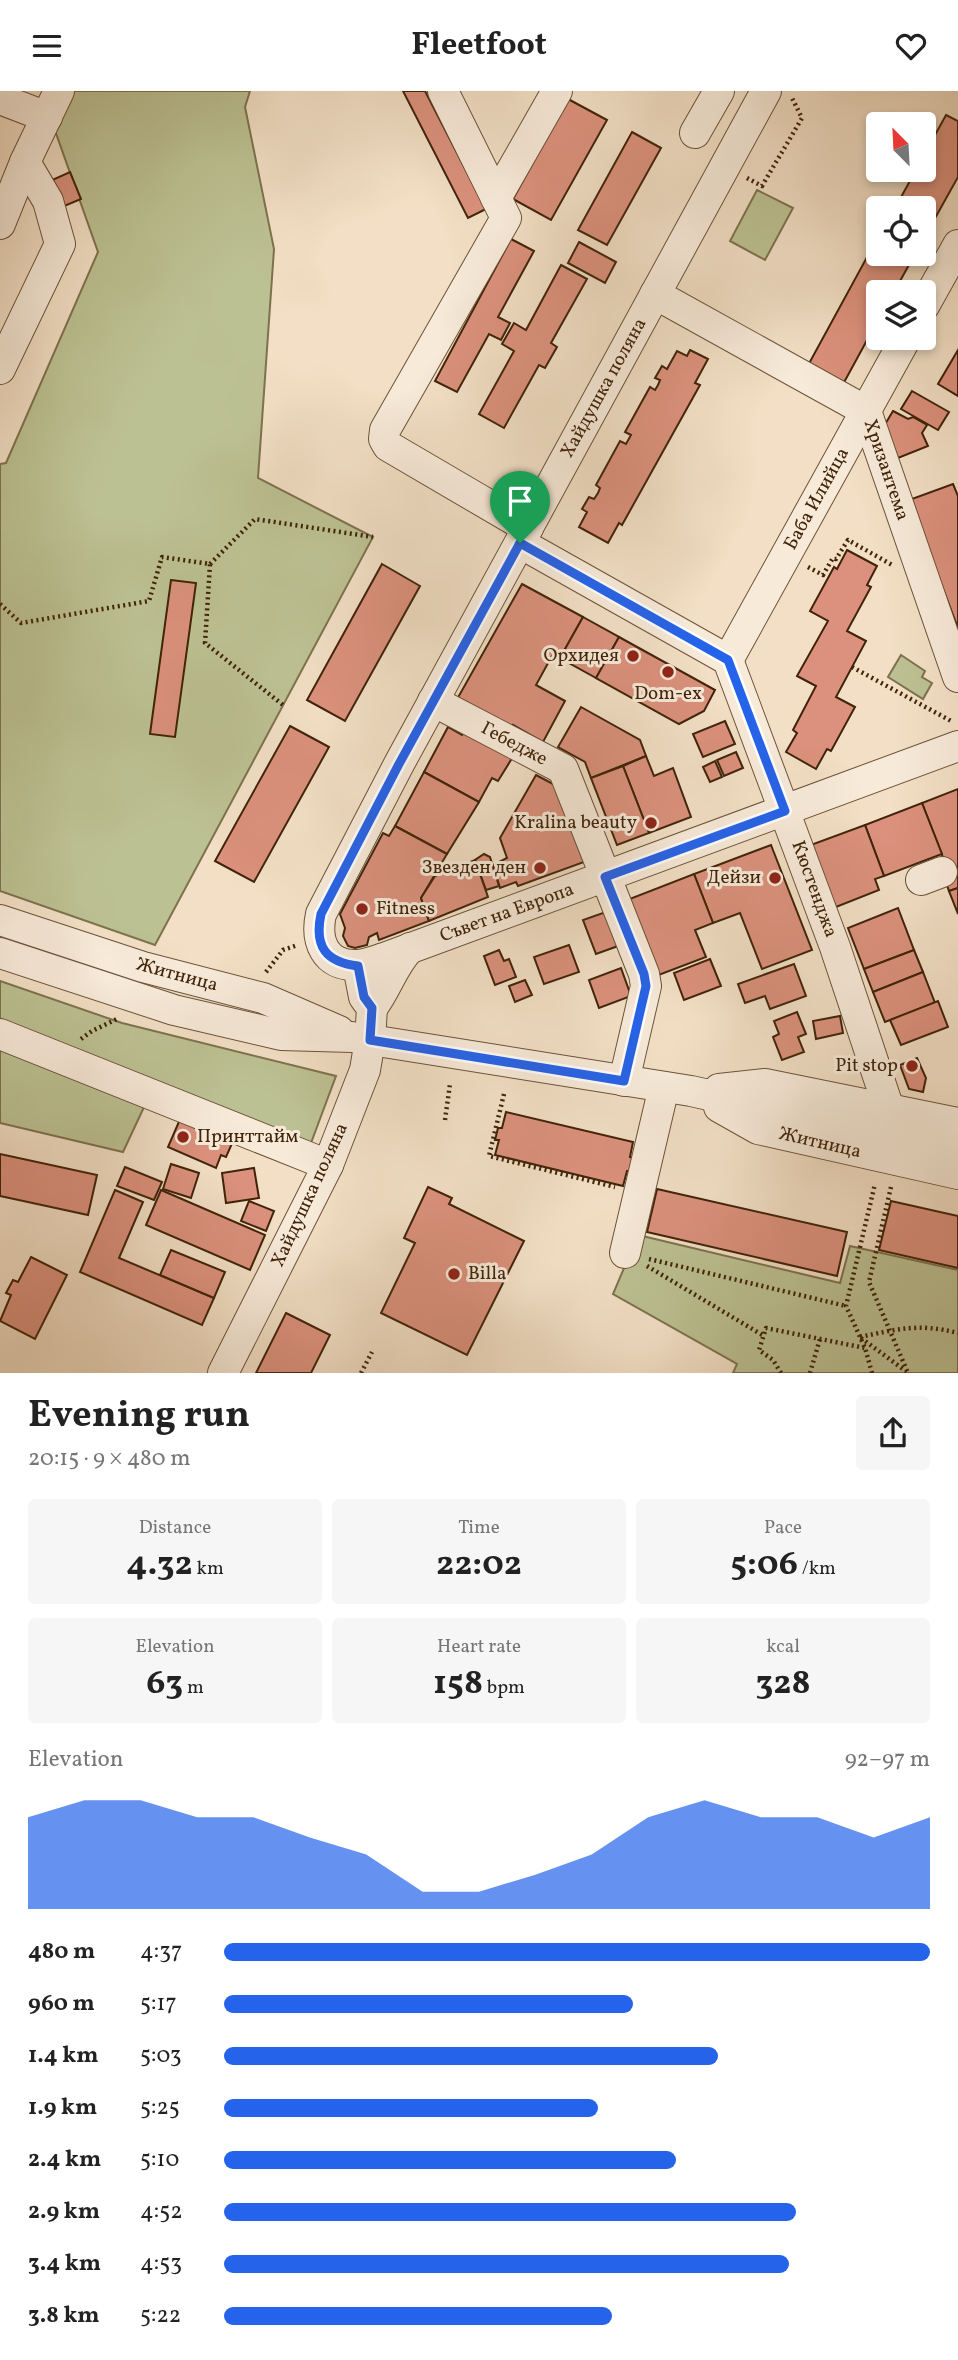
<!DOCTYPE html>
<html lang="en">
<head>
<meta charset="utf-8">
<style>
	:root { --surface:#fff; --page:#f6f6f6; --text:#222; --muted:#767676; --accent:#2563eb }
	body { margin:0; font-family:Vollkorn,serif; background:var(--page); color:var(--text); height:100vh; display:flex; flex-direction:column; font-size:26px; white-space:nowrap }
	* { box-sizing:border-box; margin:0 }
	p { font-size:23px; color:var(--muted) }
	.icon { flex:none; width:38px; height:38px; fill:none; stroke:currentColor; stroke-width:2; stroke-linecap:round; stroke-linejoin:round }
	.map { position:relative; height:1282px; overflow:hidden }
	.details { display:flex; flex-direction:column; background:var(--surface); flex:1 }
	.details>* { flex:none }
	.needle { width:46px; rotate:336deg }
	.controls { position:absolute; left:866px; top:21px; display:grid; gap:14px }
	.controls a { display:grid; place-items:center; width:70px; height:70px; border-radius:7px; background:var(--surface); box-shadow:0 4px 10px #0003; font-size:35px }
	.pin { position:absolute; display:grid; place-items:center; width:60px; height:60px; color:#fff; margin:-72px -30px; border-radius:50% 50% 50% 0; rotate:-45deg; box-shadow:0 0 7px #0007 }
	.pin .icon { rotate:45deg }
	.round { display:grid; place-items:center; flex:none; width:74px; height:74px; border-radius:7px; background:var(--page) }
	.summary { display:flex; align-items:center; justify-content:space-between; height:119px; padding:0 28px }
	h1 { font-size:38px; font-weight:700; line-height:52px }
	.stats { display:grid; grid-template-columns:repeat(3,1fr); gap:10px; height:119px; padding:7px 28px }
	.stats div { display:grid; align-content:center; border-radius:7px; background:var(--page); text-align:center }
	.stats b { font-size:35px; font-weight:700 }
	.stats small { font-size:19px; font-weight:400 }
	.stats p { font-size:19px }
	.chart { height:196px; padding:14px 28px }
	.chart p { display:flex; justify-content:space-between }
	.chart svg { width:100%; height:126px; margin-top:7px; fill:var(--accent); opacity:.7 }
	ul { padding:0 28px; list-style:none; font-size:23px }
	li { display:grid; grid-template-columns:112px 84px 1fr; align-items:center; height:52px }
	li i { height:18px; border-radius:9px; background:var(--accent) }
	header { display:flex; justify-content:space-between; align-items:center; height:91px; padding:0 28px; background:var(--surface); font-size:32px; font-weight:700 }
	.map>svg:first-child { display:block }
</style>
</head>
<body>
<header><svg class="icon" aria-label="menu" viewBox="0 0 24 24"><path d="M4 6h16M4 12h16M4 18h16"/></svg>Fleetfoot<svg class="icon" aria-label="heart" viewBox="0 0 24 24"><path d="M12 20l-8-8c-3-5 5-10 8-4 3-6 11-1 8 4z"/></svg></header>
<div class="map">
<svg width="958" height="1282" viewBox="0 0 958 1282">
	<rect width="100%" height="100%" fill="#f2dfc5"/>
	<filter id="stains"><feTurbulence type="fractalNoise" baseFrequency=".00286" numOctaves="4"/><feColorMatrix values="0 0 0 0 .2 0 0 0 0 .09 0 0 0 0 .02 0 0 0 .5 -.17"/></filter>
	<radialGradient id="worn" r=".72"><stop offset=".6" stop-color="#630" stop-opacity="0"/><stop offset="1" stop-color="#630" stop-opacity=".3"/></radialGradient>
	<g fill="#bcc193" stroke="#7e724e" stroke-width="2">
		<polygon points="67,0 250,0 245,16 274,158 258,387 373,446 155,854 0,800 0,373 6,372 98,161 52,31"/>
		<polygon points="757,99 793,117 765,169 730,150"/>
		<polygon points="901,564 925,580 922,586 932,592 923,608 888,586"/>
		<polygon points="0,890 122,932 336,985 311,1052 0,931"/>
		<polygon points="0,954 145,1014 123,1061 0,1032"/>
		<polygon points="634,1143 840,1192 850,1155 958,1179 958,1282 733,1282 737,1273 613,1203 630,1163"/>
	</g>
	<g fill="#db917d" stroke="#402309" stroke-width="2">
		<polygon points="403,0 425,0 486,118 468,127"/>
		<polygon points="568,8 607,29 551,129 513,108"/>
		<polygon points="946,24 958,30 958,86 924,147 924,117 895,117 916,79 924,79 924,64"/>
		<polygon points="632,41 661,57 607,154 578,139"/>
		<polygon points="70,81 81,108 62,116 50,90"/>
		<polygon points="878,146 878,163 915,163 894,201 878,201 878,229 841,297 806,278"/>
		<polygon points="511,148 534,160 498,226 510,232 501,249 489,243 457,301 435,290"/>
		<polygon points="579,151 616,171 605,192 568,172"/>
		<polygon points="561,174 587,188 551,252 557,256 545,277 539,274 504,337 479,323 514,260 502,253 514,232 526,239"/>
		<polygon points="690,259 708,268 695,292 700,294 622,434 619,432 608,452 579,436 587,421 582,418 589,406 594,408 598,402 600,397 596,394 620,350 626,353 631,344 625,341 650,296 655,299 658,294 660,289 655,287 662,275 667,278 677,260 687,265"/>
		<polygon points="958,259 958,305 938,293"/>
		<polygon points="912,300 949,321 938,339 901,318"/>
		<polygon points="893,320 908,328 913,326 927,334 922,342 928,355 898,367 884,335"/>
		<polygon points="953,393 958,405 958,537 909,409"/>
		<polygon points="847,459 877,475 867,494 871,496 847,540 866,550 836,606 855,616 831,660 827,658 816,678 786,661 797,642 793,639 816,595 797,585 828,530 810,520 834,476 837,478"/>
		<polygon points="382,473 420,495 345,630 307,609"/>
		<polygon points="171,489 196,492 175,646 150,643"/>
		<polygon points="522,493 583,526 560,567 553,563 536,594 565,610 543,651 513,634 510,640 456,610"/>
		<polygon points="583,526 619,546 596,587 560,567"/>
		<polygon points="619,546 715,599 704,620 679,633 596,587"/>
		<polygon points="581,616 640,649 646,665 591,687 585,671 558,656"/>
		<polygon points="725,630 735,653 703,666 693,643"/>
		<polygon points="290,635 329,656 254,791 215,770"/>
		<polygon points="448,636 462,644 467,637 514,664 498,690 492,687 479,711 424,681"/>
		<polygon points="736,661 743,677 724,685 717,669"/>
		<polygon points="646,665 654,685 673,677 691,726 649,742 623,675"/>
		<polygon points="715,670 722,686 710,691 703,676"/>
		<polygon points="623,675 649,742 617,754 591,687"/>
		<polygon points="424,681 479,711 447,763 395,735"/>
		<polygon points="536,684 555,694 584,771 518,795 516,791 500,797 493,774 507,767 500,747"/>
		<polygon points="958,698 958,797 949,800 940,775 945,772 922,712"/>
		<polygon points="922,712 942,763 884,785 865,734"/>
		<polygon points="865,734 884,785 875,788 879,799 836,816 808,755"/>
		<polygon points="395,735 447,763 421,807 429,830 379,849 377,842 369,846 367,854 355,857 348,855 343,845 345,837 340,823 383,742 389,745"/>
		<polygon points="771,754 812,859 762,878 740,822 713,832 694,783"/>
		<polygon points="484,763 490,766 499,795 486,799 475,769"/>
		<polygon points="475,769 488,806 429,830 421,807 435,785"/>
		<polygon points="694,783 713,832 695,839 706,866 656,885 627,809"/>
		<polygon points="958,797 958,823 949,800"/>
		<polygon points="898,817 914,859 864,878 848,837"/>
		<polygon points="614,818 618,855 596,863 583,829"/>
		<polygon points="569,854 579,881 544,893 534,866"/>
		<polygon points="499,859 504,870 509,868 516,886 495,894 484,865"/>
		<polygon points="914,859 923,881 873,901 864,878"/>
		<polygon points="710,868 721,895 684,909 674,882"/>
		<polygon points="794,873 806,905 770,918 765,905 745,912 738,893"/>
		<polygon points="621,877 631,905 599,917 589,889"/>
		<polygon points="923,881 935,912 885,931 873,901"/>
		<polygon points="525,889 532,904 515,911 509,895"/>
		<polygon points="938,910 948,936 901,954 890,929"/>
		<polygon points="797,921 806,943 798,946 804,961 782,969 773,946 779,943 774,930"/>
		<polygon points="840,925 843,942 816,948 813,930"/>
		<polygon points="917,967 926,987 923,1001 909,998 900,974"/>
		<polygon points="506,1021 633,1051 630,1066 634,1067 631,1081 627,1080 623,1095 495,1064 499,1049 495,1049 498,1037 502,1037"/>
		<polygon points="181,1026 234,1048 226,1066 221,1064 216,1077 168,1056"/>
		<polygon points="0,1063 97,1084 88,1124 0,1105"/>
		<polygon points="171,1073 199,1082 191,1107 163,1098"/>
		<polygon points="125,1076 162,1091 154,1109 117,1095"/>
		<polygon points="254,1077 259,1107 226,1112 222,1082"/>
		<polygon points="428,1096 452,1107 449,1113 524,1150 467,1264 381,1222 415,1152 404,1147"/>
		<polygon points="657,1098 847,1141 837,1185 647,1141"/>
		<polygon points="115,1099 143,1111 119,1167 214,1207 202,1234 80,1181"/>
		<polygon points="161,1099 265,1144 250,1179 146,1134"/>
		<polygon points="249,1110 274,1120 266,1140 241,1130"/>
		<polygon points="891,1110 958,1125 958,1177 879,1159"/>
		<polygon points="171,1159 225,1181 214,1207 160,1184"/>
		<polygon points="31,1166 67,1184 35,1248 0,1230 11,1204 6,1202 13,1189 18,1191"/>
		<polygon points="286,1222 330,1244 311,1282 256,1282"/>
	</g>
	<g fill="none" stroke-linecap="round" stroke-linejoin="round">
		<defs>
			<g id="minor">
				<polyline points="443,0 506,127 385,339 384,348 388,355 528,437"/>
				<path d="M766 0 399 673 321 823C315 850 325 875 356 874 365 874 375 870 384 867L958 655"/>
				<polyline points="0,8 47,26"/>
				<polyline points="695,42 719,0"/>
				<polyline points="496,107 557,0"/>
				<polyline points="0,133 25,71 59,0"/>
				<polyline points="655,203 866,320 958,586"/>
				<polyline points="924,215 958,154"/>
				<polyline points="0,278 60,153 48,110 25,71"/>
				<polyline points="520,452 728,569 835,856 889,1018"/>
				<polyline points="728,569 906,247"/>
				<polyline points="433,610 563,678 644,883 646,895 624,990"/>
				<polyline points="921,789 942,781"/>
				<polyline points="0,829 143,876 263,907 339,940"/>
				<polyline points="0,862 174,919 281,944 352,946 691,1000 958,1060"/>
				<path d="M372 917C387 898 393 874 410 857"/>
				<polyline points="0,943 328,1074"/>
				<polyline points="719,998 765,993 958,1032"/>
				<polyline points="719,1016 758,1038 958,1083"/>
				<polyline points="625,1162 664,996"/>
				<polyline points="223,1282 328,1074 365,979 370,949 372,917 364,906 358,875"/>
			</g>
		</defs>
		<use href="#minor" stroke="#6c5238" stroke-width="32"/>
		<g stroke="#402309" stroke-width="4.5" stroke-dasharray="2 3.5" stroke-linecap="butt">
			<polyline points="747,87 762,95 802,27 791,5"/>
			<polyline points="210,473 255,428 373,446"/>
			<polyline points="808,476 823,484 833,467 836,468 848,449 894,475"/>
			<polyline points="0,513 21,532 149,510 162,466 210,473 205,552 283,614"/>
			<polyline points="852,576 953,631"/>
			<polyline points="266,881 283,859 298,854"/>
			<polyline points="81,948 92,940 119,927"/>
			<polyline points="504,1003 489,1065 615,1096"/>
			<polyline points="445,1029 450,993"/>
			<polyline points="891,1096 869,1191 908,1282"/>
			<polyline points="649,1168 846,1215"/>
			<polyline points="647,1175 764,1245"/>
			<path d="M860 1246C898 1238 919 1232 958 1242"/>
			<polyline points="861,1247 907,1281"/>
			<polyline points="361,1282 372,1261"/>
			<polyline points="781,1282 773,1269 759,1259 766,1237 865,1257"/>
			<polyline points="810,1282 820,1248"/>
			<polyline points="872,1282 865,1257 846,1215 875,1093"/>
		</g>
		<use href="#minor" stroke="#f7ead9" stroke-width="30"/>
	</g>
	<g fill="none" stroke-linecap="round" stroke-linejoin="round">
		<defs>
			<path id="route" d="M520 452 728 569 785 720 605 786 644 883 646 895 624 990 370 949 372 917 364 906 358 875C326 871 314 856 321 823L399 673Z"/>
		</defs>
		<use href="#route" stroke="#fff" stroke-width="14"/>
		<use href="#route" stroke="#2563eb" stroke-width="9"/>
	</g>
	<g fill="#8f2418" stroke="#f7ead9" stroke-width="2.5">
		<circle cx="633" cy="565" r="7"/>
		<circle cx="668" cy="581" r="7"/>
		<circle cx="651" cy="732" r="7"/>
		<circle cx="540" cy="777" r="7"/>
		<circle cx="775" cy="787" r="7"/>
		<circle cx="362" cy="818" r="7"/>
		<circle cx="912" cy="975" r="7"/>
		<circle cx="183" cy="1046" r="7"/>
		<circle cx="454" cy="1183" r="7"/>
	</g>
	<g text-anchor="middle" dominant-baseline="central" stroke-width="6" stroke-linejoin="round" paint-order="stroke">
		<g font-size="19" fill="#402309" stroke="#f7ead9">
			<text transform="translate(604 297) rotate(-61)">Хайдушка поляна</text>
			<text transform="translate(886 379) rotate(71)">Хризантема</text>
			<text transform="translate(817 408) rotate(-61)">Баба Илийца</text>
			<text transform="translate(514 653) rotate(28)">Гебедже</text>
			<text transform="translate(814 798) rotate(70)">Кюстенджа</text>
			<text transform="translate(507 822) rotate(-20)">Съвет на Европа</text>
			<text transform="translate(177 884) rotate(15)">Житница</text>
			<text transform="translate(820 1052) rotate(13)">Житница</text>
			<text transform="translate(310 1104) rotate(-65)">Хайдушка поляна</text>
		</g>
		<g font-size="19" fill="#402309" stroke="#f7ead9" text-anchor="end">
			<text x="619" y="565">Орхидея</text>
			<text x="668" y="603" text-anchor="middle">Dom-ex</text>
			<text x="637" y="732">Kralina beauty</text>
			<text x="526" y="777">Звезден ден</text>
			<text x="761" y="787">Дейзи</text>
			<text x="376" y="818" text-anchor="start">Fitness</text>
			<text x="898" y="975">Pit stop</text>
			<text x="197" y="1046" text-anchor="start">Принттайм</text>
			<text x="468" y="1183" text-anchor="start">Billa</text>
		</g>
	</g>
	<rect width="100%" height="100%" filter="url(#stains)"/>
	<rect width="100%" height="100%" fill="url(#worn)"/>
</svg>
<div class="controls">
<a><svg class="needle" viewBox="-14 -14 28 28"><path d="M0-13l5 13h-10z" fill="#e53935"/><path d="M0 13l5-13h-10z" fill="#767676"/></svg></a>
<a><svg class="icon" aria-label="locate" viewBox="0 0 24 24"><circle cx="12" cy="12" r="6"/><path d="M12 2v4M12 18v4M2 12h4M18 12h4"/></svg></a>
<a><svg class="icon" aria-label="layers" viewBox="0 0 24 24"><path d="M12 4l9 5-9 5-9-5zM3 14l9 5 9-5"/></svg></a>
</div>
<div class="pin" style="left:520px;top:452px;background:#1e9e55"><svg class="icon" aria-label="arrive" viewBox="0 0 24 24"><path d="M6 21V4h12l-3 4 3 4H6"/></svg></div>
</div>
<section class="details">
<div class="summary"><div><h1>Evening run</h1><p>20:15 · 9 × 480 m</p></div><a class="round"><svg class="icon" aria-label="share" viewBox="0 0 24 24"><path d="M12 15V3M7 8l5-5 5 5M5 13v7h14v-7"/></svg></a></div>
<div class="stats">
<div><p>Distance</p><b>4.32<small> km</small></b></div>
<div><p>Time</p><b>22:02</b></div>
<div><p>Pace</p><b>5:06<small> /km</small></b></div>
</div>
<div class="stats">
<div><p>Elevation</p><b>63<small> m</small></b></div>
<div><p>Heart rate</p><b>158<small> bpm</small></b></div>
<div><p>kcal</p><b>328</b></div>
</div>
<div class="chart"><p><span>Elevation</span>92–97 m</p>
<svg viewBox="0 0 160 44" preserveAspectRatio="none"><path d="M0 44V12L10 6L20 6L30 12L40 12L50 19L60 25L70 38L80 38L90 32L100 25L110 12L120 6L130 12L140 12L150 19L160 12V44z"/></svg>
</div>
<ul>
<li><b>480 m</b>4:37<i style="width:100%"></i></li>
<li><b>960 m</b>5:17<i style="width:58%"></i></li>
<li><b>1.4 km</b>5:03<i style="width:70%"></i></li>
<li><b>1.9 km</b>5:25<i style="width:53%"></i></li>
<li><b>2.4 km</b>5:10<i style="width:64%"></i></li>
<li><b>2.9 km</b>4:52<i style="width:81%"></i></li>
<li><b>3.4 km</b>4:53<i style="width:80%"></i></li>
<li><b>3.8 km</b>5:22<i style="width:55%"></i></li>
</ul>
</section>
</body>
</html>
